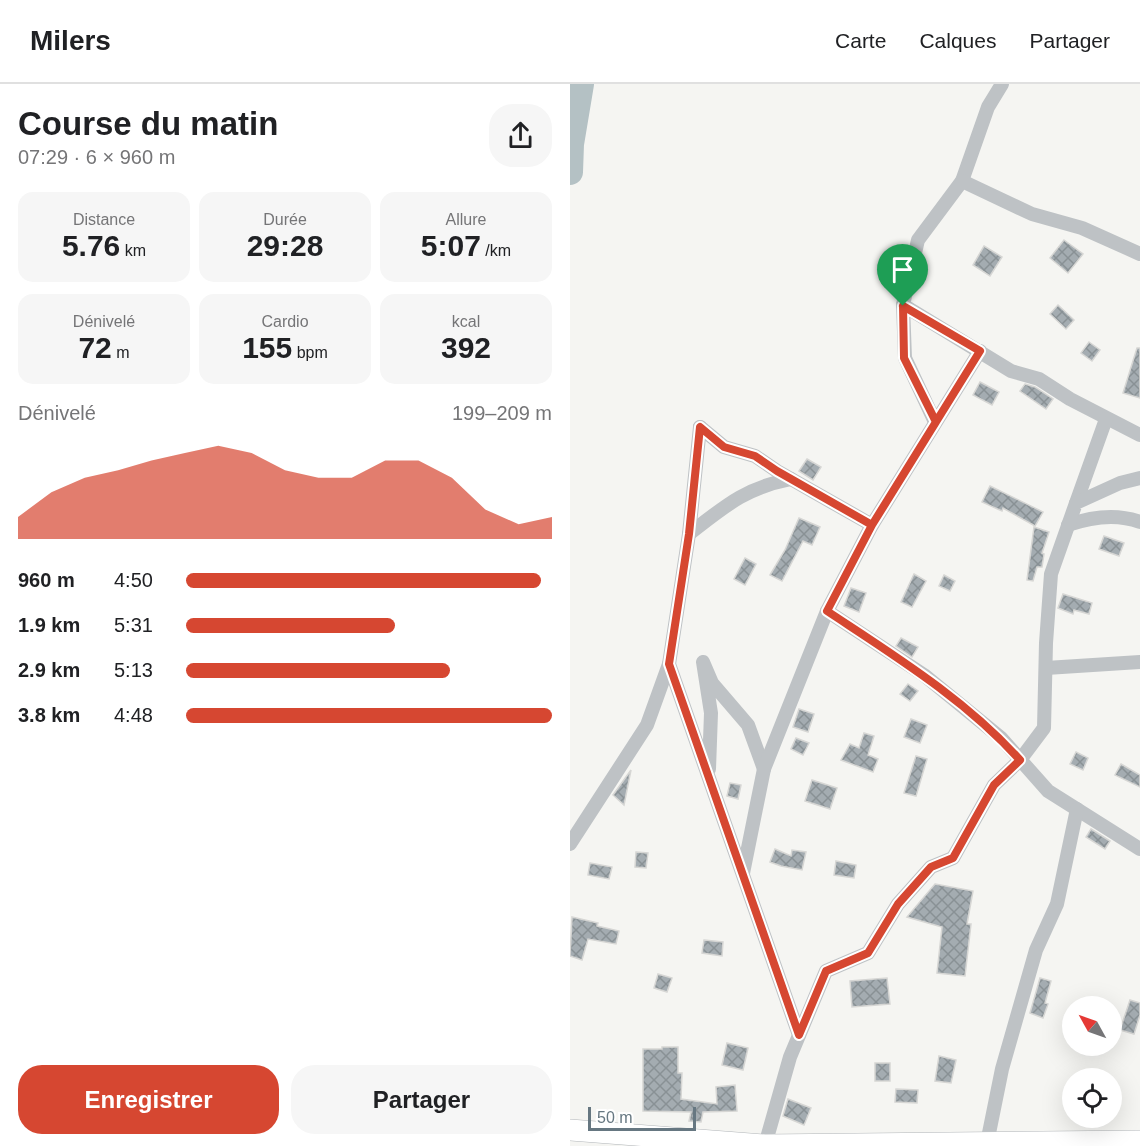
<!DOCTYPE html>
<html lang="fr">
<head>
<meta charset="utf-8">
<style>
	:root { --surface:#fff; --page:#f6f6f6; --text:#202124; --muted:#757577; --line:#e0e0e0; --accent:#d64731 }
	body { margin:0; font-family:Arial,sans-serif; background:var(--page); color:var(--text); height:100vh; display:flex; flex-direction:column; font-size:22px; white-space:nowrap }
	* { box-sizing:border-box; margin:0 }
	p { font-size:20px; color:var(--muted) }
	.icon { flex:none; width:33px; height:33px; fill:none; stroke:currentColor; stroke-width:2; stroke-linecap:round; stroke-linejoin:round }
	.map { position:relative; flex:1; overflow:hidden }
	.side { display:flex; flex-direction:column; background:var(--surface); width:570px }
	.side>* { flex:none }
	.needle { width:39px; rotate:310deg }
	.controls { position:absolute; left:492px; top:912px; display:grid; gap:12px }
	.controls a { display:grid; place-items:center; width:60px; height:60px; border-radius:50%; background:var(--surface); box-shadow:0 6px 24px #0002; font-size:30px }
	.scale { position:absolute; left:18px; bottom:15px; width:108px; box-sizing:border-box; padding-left:6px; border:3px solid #667781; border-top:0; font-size:16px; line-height:21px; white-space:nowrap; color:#667781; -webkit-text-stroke:4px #fff; paint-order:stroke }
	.pin { position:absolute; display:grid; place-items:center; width:51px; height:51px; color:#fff; margin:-62px -26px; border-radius:50% 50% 50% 0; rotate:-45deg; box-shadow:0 0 6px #0007 }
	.pin .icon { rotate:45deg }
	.round { display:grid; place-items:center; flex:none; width:63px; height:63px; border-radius:24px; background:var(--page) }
	.overview { display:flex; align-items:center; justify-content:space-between; height:102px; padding:0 18px }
	h1 { font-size:33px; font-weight:600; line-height:45px }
	.figures { display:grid; grid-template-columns:repeat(3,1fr); gap:9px; height:102px; padding:6px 18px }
	.figures div { display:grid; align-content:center; border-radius:15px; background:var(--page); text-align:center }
	.figures b { font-size:30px; font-weight:600 }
	.figures small { font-size:16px; font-weight:400 }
	.figures p { font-size:16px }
	.chart { height:168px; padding:12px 18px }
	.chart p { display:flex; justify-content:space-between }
	.chart svg { width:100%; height:108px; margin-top:6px; fill:var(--accent); opacity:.7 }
	.action { display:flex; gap:12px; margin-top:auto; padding:12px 18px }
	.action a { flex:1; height:69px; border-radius:24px; background:var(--accent); color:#fff; font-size:24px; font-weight:600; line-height:69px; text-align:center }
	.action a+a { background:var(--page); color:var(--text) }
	ul { padding:0 18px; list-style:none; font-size:20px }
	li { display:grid; grid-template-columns:96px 72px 1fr; align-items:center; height:45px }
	li i { height:15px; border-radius:8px; background:var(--accent) }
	header { display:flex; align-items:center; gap:36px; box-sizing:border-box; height:84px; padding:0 30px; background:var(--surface); border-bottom:2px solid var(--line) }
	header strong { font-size:28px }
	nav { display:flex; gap:33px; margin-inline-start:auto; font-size:21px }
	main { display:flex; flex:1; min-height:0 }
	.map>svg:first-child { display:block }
</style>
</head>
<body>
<header>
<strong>Milers</strong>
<nav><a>Carte</a><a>Calques</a><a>Partager</a></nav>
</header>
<main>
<section class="side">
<div class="overview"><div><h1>Course du matin</h1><p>07:29 · 6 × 960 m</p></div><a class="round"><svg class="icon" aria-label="share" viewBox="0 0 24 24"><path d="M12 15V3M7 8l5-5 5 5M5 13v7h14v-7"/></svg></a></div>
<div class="figures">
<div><p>Distance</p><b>5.76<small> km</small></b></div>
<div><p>Durée</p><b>29:28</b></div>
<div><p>Allure</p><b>5:07<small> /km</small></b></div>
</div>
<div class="figures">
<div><p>Dénivelé</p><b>72<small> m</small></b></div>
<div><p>Cardio</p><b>155<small> bpm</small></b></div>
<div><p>kcal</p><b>392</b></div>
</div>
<div class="chart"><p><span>Dénivelé</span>199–209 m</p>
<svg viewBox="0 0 160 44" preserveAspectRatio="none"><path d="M0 44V35L10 25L20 19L30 16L40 12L50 9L60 6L70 9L80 16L90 19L100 19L110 12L120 12L130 19L140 32L150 38L160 35V44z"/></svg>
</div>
<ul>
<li><b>960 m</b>4:50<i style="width:97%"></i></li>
<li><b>1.9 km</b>5:31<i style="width:57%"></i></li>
<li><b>2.9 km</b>5:13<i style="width:72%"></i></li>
<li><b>3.8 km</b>4:48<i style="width:100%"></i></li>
</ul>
<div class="action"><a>Enregistrer</a><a>Partager</a></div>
</section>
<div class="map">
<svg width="570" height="1062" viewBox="0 0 570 1062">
	<defs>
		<pattern id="building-cross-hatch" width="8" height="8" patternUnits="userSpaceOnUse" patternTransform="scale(1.5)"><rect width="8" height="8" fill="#a4acb1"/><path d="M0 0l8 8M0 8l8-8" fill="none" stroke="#899195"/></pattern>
	</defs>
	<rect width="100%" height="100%" fill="#f5f5f2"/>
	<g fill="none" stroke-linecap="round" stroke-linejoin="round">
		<polyline stroke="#b4c1c4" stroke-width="26" points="0,88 1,60 11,0"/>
	</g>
	<g fill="url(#building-cross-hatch)" stroke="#d6d6d4" stroke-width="1.5">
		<polygon points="494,156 513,170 498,189 480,174"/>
		<polygon points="414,162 432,173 420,192 403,181"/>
		<polygon points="488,221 504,236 496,245 480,230"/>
		<polygon points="519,258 530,266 522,277 511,269"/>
		<polygon points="567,264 570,264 570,314 553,309"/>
		<polygon points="410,298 429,308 422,321 403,311"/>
		<polygon points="455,300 465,303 483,315 476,325 450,307"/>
		<polygon points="237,375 251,383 243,396 229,387"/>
		<polygon points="420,402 473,428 465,442 433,424 432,427 412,418"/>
		<polygon points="229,434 250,443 242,461 233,457 212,497 200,491 215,466"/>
		<polygon points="464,443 479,448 472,469 474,470 472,483 467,483 463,497 457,496"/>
		<polygon points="534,452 554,459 549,472 529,465"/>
		<polygon points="175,474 186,480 175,501 164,495"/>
		<polygon points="344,490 356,497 342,523 331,518"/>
		<polygon points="374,491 385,497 380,507 369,502"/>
		<polygon points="281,504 296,509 289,528 274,522"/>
		<polygon points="493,510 522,519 519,530 504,526 503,530 488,524"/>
		<polygon points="331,554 348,563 342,573 326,562"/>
		<polygon points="338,600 348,607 340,617 330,610"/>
		<polygon points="229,625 244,630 238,648 223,643"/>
		<polygon points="341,635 357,641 350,659 334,653"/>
		<polygon points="294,649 304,652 298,671 308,675 303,688 271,676 280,660 289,664"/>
		<polygon points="226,654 239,659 233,671 221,665"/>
		<polygon points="506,668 518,674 513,686 500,680"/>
		<polygon points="346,672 357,675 346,712 334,709"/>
		<polygon points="551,680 570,691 570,703 545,691"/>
		<polygon points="61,686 54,721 43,711"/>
		<polygon points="242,696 267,704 260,725 235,717"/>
		<polygon points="160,699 171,701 168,715 157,712"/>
		<polygon points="521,745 540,757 535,765 516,753"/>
		<polygon points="205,765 221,772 222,766 236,768 232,786 211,782 200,778"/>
		<polygon points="66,768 78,769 76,784 65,783"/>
		<polygon points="266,777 286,781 284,794 264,791"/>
		<polygon points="20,779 42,783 39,795 18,791"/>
		<polygon points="365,800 403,807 397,840 401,840 395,892 367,889 372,843 337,833"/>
		<polygon points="2,833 28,839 27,842 49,847 46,860 18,855 12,876 0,872"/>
		<polygon points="134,856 153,858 152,872 132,869"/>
		<polygon points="88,890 102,894 97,908 84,904"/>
		<polygon points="317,894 320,920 282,923 280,897"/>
		<polygon points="470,894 481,897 475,919 478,920 473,934 460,929"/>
		<polygon points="560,916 570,919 570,931 564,950 550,946"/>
		<polygon points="157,959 178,964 173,986 152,981"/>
		<polygon points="92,963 108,963 108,989 112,989 111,1015 147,1020 146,1003 165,1001 167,1027 133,1028 131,1038 119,1037 121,1028 73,1027 73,965 92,965"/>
		<polygon points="369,972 386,976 381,999 365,997"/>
		<rect x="305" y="979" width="15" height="18"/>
		<polygon points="326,1005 348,1006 347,1019 325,1018"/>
		<polygon points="218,1015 241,1024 234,1041 213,1032"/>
	</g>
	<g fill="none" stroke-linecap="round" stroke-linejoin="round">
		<defs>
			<polyline id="primary" points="0,1046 195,1061 570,1057"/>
		</defs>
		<use href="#primary" stroke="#b2b6b9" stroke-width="22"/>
		<g stroke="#bec2c5" stroke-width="14">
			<polyline points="392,97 418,23 432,0"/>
			<polyline points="333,221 441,287 469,295 500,315 570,351"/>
			<polyline points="365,338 335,274 333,221 348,156 392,97 462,130 512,144 570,170"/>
			<polyline points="130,343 119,450 99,580 229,951"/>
			<polyline points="130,343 154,363 185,372 207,387 302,441"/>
			<polyline points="506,419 536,335"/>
			<path d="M498 441C521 433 546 429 570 438"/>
			<path d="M119 450C155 422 175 404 221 395"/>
			<polyline points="257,527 354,591 431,654 478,707 570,765"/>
			<polyline points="476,584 570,578"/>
			<polyline points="139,685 141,629 133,578 142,599 178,641 194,685"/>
			<polyline points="0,760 77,641 99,580"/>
			<polyline points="173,789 194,685 257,527 302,441 410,267"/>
			<polyline points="417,1059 432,985 466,866 487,820 507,725"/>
			<polyline points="195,1061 220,973 256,887 298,869 328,820 361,783 383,774 424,701 450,676 474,644 476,559 481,490 506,419 550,399 570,394"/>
		</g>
		<use href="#primary" stroke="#fff" stroke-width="21"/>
	</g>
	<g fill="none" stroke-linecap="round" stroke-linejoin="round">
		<defs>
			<path id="route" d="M333 222 334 274 366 338 302 441 207 387 185 372 154 363 130 343 119 450 99 580 229 951 256 887 298 869 328 820 361 783 383 774 424 701 450 676C395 615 325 572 257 527L302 441 410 267 333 222"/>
		</defs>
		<use href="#route" stroke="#fff" stroke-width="12"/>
		<use href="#route" stroke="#d64731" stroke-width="8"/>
	</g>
</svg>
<div class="controls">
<a><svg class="needle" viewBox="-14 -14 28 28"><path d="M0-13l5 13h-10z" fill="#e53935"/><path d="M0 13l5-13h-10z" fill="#757577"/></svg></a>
<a><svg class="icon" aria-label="locate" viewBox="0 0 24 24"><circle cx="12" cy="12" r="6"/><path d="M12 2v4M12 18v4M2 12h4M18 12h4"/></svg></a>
</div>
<div class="scale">50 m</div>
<div class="pin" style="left:333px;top:222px;background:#1e9e55"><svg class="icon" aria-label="arrive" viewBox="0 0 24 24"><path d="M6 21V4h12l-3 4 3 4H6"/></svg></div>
</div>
</main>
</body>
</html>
